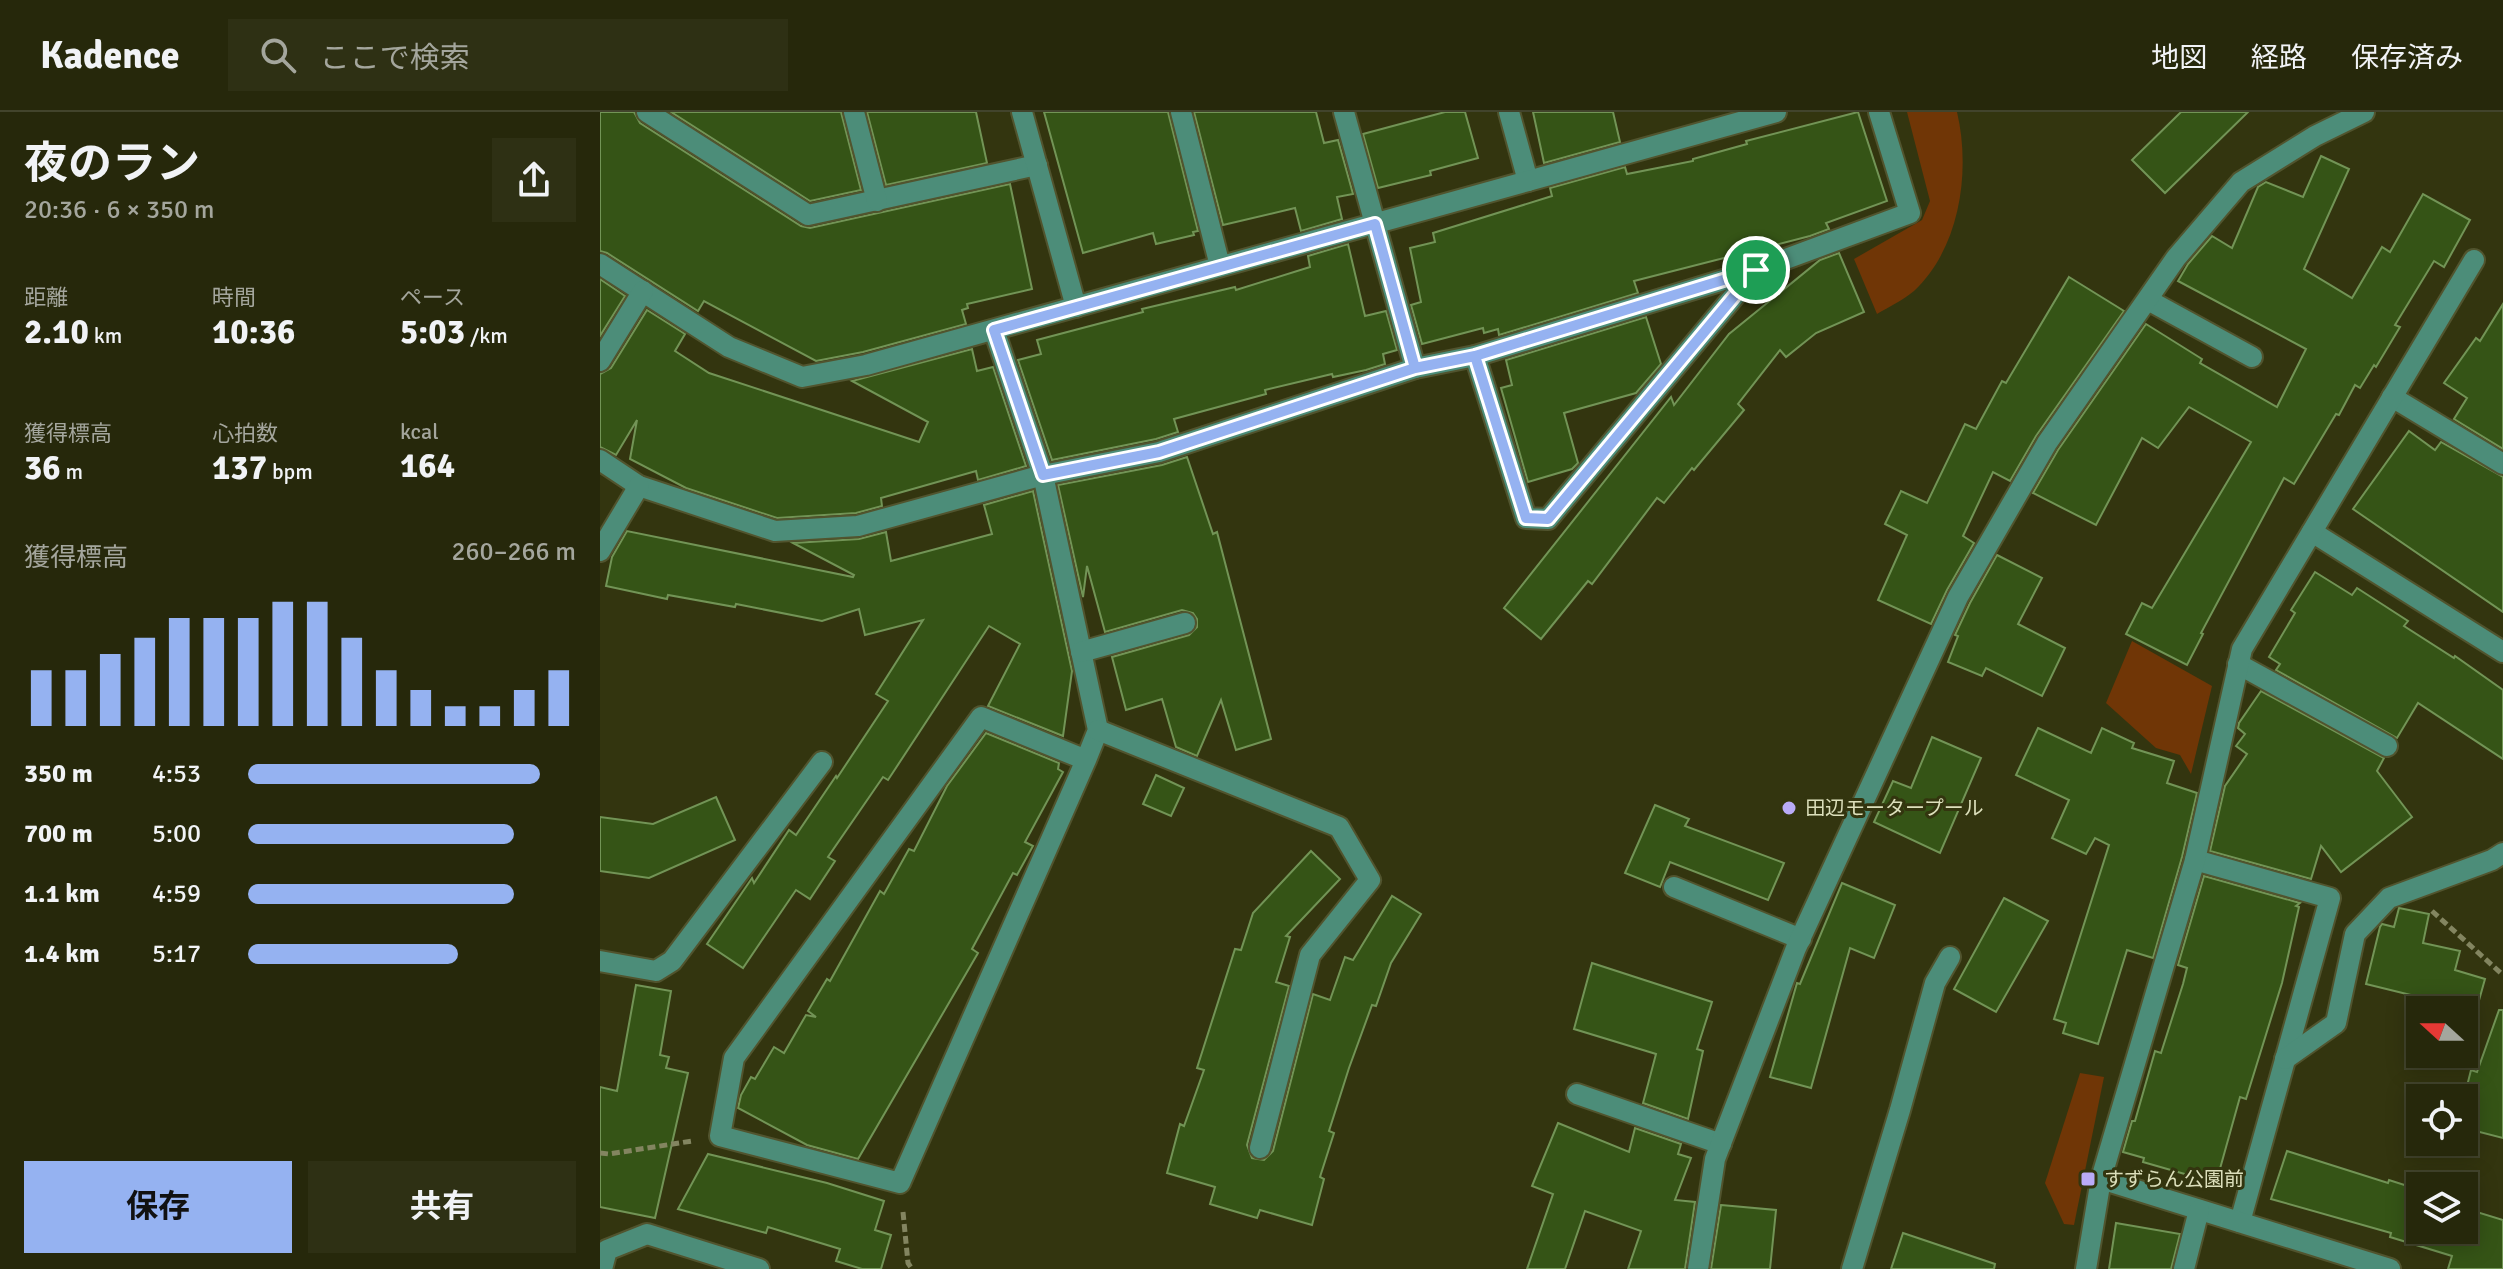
<!DOCTYPE html>
<html lang="ja">
<head>
<meta charset="utf-8">
<style>
	:root { --surface:#26280b; --page:#2e3014; --text:#f1f3f6; --muted:#a4a69d; --line:#42442c; --accent:#95b2f1 }
	body { margin:0; font-family:Signika,"Noto Sans JP",sans-serif; background:var(--page); color:var(--text); height:100vh; display:flex; flex-direction:column; font-size:30px; white-space:nowrap }
	* { box-sizing:border-box; margin:0 }
	p { font-size:26px; color:var(--muted) }
	.icon { flex:none; width:44px; height:44px; fill:none; stroke:currentColor; stroke-width:2; stroke-linecap:round; stroke-linejoin:round }
	.map { position:relative; flex:1; overflow:hidden }
	.drawer { display:flex; flex-direction:column; background:var(--surface); width:600px }
	.drawer>* { flex:none }
	.needle { width:52px; rotate:291deg }
	.fabs { position:absolute; left:1806px; top:884px; display:grid; gap:16px }
	.fabs a { display:grid; place-items:center; width:72px; height:72px; border-radius:0px; background:var(--surface); box-shadow:0 4px 20px #0003,0 0 0 2px var(--line); font-size:40px }
	.pin { position:absolute; display:grid; place-items:center; width:68px; height:68px; color:#fff; margin:-34px; border:4px solid #fff; border-radius:50%; box-shadow:0 2px 8px #0007 }
	.round { display:grid; place-items:center; flex:none; width:84px; height:84px; border-radius:0px; background:var(--page) }
	.summary { display:flex; align-items:center; justify-content:space-between; height:136px; padding:0 24px }
	h1 { font-size:44px; font-weight:700; line-height:60px }
	.stats { display:grid; grid-template-columns:repeat(3,1fr); gap:12px; height:136px; padding:8px 24px }
	.stats div { display:grid; align-content:center }
	.stats b { font-size:34px; font-weight:700 }
	.stats small { font-size:22px; font-weight:400 }
	.stats p { font-size:22px }
	.chart { height:224px; padding:16px 24px }
	.chart p { display:flex; justify-content:space-between }
	.chart svg { width:100%; height:144px; margin-top:8px; stroke:var(--accent); stroke-width:6 }
	.action { display:flex; gap:16px; margin-top:auto; padding:16px 24px }
	.action a { flex:1; height:92px; border-radius:0px; background:var(--accent); color:#111; font-size:32px; font-weight:700; line-height:92px; text-align:center }
	.action a+a { background:var(--page); color:var(--text) }
	ul { padding:0 24px; list-style:none; font-size:26px }
	li { display:grid; grid-template-columns:128px 96px 1fr; align-items:center; height:60px }
	li i { height:20px; border-radius:10px; background:var(--accent) }
	header { display:flex; align-items:center; gap:48px; box-sizing:border-box; height:112px; padding:0 40px; background:var(--surface); border-bottom:2px solid var(--line) }
	header strong { font-size:38px }
	nav { display:flex; gap:44px; margin-inline-start:auto; font-size:28px }
	.search { width:560px; height:72px; background:var(--page); display:flex; align-items:center; gap:20px; box-sizing:border-box; padding:0 28px; border-radius:0px; color:var(--muted); font-size:30px }
	main { display:flex; flex:1; min-height:0 }
	.map>svg:first-child { display:block }
</style>
</head>
<body>
<header>
<strong>Kadence</strong>
<div class="search"><svg class="icon" aria-label="search" viewBox="0 0 24 24"><circle cx="10" cy="10" r="6"/><path d="M15 15l6 6"/></svg>ここで検索</div>
<nav><a>地図</a><a>経路</a><a>保存済み</a></nav>
</header>
<main>
<section class="drawer">
<div class="summary"><div><h1>夜のラン</h1><p>20:36 · 6 × 350 m</p></div><a class="round"><svg class="icon" aria-label="share" viewBox="0 0 24 24"><path d="M12 15V3M7 8l5-5 5 5M5 13v7h14v-7"/></svg></a></div>
<div class="stats">
<div><p>距離</p><b>2.10<small> km</small></b></div>
<div><p>時間</p><b>10:36</b></div>
<div><p>ペース</p><b>5:03<small> /km</small></b></div>
</div>
<div class="stats">
<div><p>獲得標高</p><b>36<small> m</small></b></div>
<div><p>心拍数</p><b>137<small> bpm</small></b></div>
<div><p>kcal</p><b>164</b></div>
</div>
<div class="chart"><p><span>獲得標高</span>260–266 m</p>
<svg viewBox="0 0 160 44" preserveAspectRatio="none"><path d="M5 44V27M15 44V27M25 44V22M35 44V17M45 44V11M55 44V11M65 44V11M75 44V6M85 44V6M95 44V17M105 44V27M115 44V33M125 44V38M135 44V38M145 44V33M155 44V27"/></svg>
</div>
<ul>
<li><b>350 m</b>4:53<i style="width:89%"></i></li>
<li><b>700 m</b>5:00<i style="width:81%"></i></li>
<li><b>1.1 km</b>4:59<i style="width:81%"></i></li>
<li><b>1.4 km</b>5:17<i style="width:64%"></i></li>
</ul>
<div class="action"><a>保存</a><a>共有</a></div>
</section>
<div class="map">
<svg width="1903" height="1157" viewBox="0 0 1903 1157">
	<rect width="100%" height="100%" fill="#33350f"/>
	<g fill="#703606">
		<path d="M1307 0H1357C1371 59 1360 136 1314 179 1303 188 1289 195 1277 202L1254 147 1322 108 1330 89Z"/>
		<polygon points="1532,529 1612,574 1591,662 1580,643 1556,636 1506,591"/>
		<polygon points="1480,961 1504,965 1474,1113 1464,1112 1445,1071"/>
	</g>
	<g fill="#355416" stroke="#729456" stroke-width="2">
		<polygon points="0,0 34,0 40,11 201,114 210,116 410,72 432,177 367,192 368,196 362,198 366,212 263,240 216,249 104,189 98,199 7,141 0,139"/>
		<polygon points="71,0 241,0 261,78 210,89"/>
		<polygon points="267,0 376,0 387,51 286,73"/>
		<polygon points="444,0 568,0 598,119 593,120 594,123 556,132 553,121 483,141"/>
		<polygon points="594,0 716,0 724,31 738,28 753,82 737,85 742,107 701,119 695,96 623,113"/>
		<polygon points="845,0 865,0 878,46 830,59 831,63 778,76 763,22"/>
		<polygon points="933,0 1013,0 1020,30 944,51"/>
		<polygon points="1258,0 1287,89 1226,111 1229,117 1210,124 1034,169 1038,181 899,223 898,217 884,221 883,216 822,232 811,193 821,190 810,136 835,130 833,121 952,84 950,76 1025,55 1027,62 1093,49 1093,47 1147,32 1146,29"/>
		<polygon points="1581,0 1648,0 1565,81 1532,48"/>
		<polygon points="1721,44 1749,57 1704,157 1752,186 1782,135 1790,140 1823,82 1870,108 1844,155 1834,149 1795,213 1800,215 1776,255 1774,253 1760,276 1755,273 1739,303 1736,302 1694,372 1684,366 1601,521 1603,522 1587,553 1526,522 1542,491 1552,496 1651,330 1589,295 1558,336 1542,326 1496,413 1433,381 1458,338 1546,212 1602,247 1600,251 1677,295 1706,237 1578,169 1588,152 1612,124 1632,136 1658,75 1666,70 1703,85"/>
		<polygon points="748,132 765,204 786,199 797,238 783,242 785,252 766,258 733,265 732,262 665,278 666,282 574,307 578,320 556,327 452,348 418,248 441,242 437,228 543,200 542,197 635,175 636,178 710,155 708,144"/>
		<polygon points="1239,141 1264,200 1216,221 1186,245 1180,238 1138,292 1144,298 1094,358 1092,356 1064,391 1057,386 992,472 988,469 941,527 904,496 1071,285 1074,293 1129,222 1220,148"/>
		<polygon points="1469,165 1524,199 1436,324 1410,369 1393,360 1363,424 1374,431 1347,478 1331,512 1278,488 1307,423 1285,412 1301,379 1327,391 1365,312 1376,317 1402,269 1406,271"/>
		<polygon points="0,167 25,184 0,224"/>
		<polygon points="1903,192 1903,337 1854,307 1867,286 1844,271 1876,226 1880,229"/>
		<polygon points="47,198 85,222 75,239 109,261 319,330 328,310 252,269 372,237 377,259 393,255 426,354 378,368 376,359 281,386 282,394 256,401 177,406 86,376 30,347 37,308 16,343 0,335 0,262 11,256"/>
		<polygon points="1046,205 1061,252 1036,281 964,301 978,351 972,357 928,370 901,276 912,273 906,248"/>
		<polygon points="1809,319 1835,338 1841,330 1903,365 1903,500 1753,397"/>
		<polygon points="587,345 613,422 617,420 671,627 636,638 621,588 597,644 576,635 562,587 526,598 512,545 589,523 597,515 597,507 593,501 582,498 505,520 487,454 483,485 458,373 562,353"/>
		<polygon points="433,379 472,559 463,624 388,594 420,532 389,514 288,668 283,665 228,745 235,749 210,787 196,778 143,856 107,832 152,766 154,771 189,718 196,723 236,664 237,666 288,589 276,582 323,508 265,523 259,497 222,509 136,492 135,495 68,483 67,487 6,474 12,445 27,419 253,465 254,463 193,431 259,427 286,420 291,449 392,422 384,393"/>
		<polygon points="1397,443 1442,466 1418,512 1465,536 1442,584 1386,556 1382,564 1348,550 1358,524 1355,523 1370,491"/>
		<polygon points="1715,460 1752,483 1757,476 1808,509 1804,514 1854,546 1855,544 1903,578 1903,647 1818,591 1797,626 1676,558 1680,552 1669,545 1695,501 1691,498"/>
		<polygon points="1661,579 1784,646 1777,659 1812,705 1741,760 1721,734 1711,767 1610,739 1625,674 1647,642 1636,634 1645,622 1638,616 1639,611"/>
		<polygon points="1438,616 1491,641 1502,616 1534,631 1532,636 1574,649 1567,671 1597,681 1582,745 1553,846 1527,838 1498,932 1463,921 1466,911 1454,907 1509,733 1495,726 1486,742 1452,726 1469,688 1416,663"/>
		<polygon points="386,621 459,651 458,657 463,660 425,730 433,734 417,763 413,761 372,837 378,841 258,1047 207,1033 138,996 141,983 151,965 155,967 174,935 184,941 206,903 216,905 208,899 227,867 230,869 280,779 284,782 309,737 314,739 347,674"/>
		<polygon points="1332,625 1381,646 1340,741 1274,710 1293,669 1311,676"/>
		<polygon points="556,663 584,676 571,704 543,692"/>
		<polygon points="116,685 135,728 49,766 0,759 0,705 53,712"/>
		<polygon points="1055,693 1089,707 1085,714 1184,751 1168,788 1070,750 1060,775 1025,761"/>
		<polygon points="711,739 740,767 686,824 690,825 676,870 689,874 647,1033 652,1046 664,1048 673,1039 713,882 730,888 745,845 753,848 792,784 821,802 791,851 776,894 772,893 749,956 729,1019 734,1021 720,1065 724,1067 712,1113 660,1098 657,1106 610,1092 615,1075 567,1061 580,1012 584,1014 604,958 597,956 635,837 641,838 653,801"/>
		<polygon points="1604,764 1700,791 1696,794 1699,795 1682,871 1646,987 1640,985 1616,1071 1543,1050 1544,1046 1523,1040 1532,1009 1535,1009 1555,939 1561,941 1583,872 1587,856 1578,853"/>
		<polygon points="1242,771 1295,793 1274,846 1250,836 1211,976 1170,965 1197,871 1200,872"/>
		<polygon points="1404,786 1448,809 1396,900 1354,877"/>
		<polygon points="1799,796 1829,802 1823,831 1860,839 1855,858 1885,867 1876,899 1766,872 1780,815 1782,812 1794,815"/>
		<polygon points="992,851 1112,890 1097,937 1103,939 1088,1007 1043,991 1056,942 974,917"/>
		<polygon points="36,873 71,879 60,943 69,945 66,956 88,961 55,1106 0,1095 0,975 17,979"/>
		<polygon points="1899,898 1903,898 1903,1026 1864,1016 1864,986 1871,958 1877,960"/>
		<polygon points="958,1011 1029,1040 1035,1016 1081,1032 1078,1042 1091,1046 1075,1088 1095,1090 1085,1157 1028,1157 1041,1119 985,1099 965,1157 927,1157 953,1082 932,1074"/>
		<polygon points="1687,1039 1788,1071 1789,1068 1820,1078 1820,1118 1864,1118 1864,1096 1903,1108 1903,1157 1848,1157 1852,1144 1790,1125 1791,1121 1671,1087"/>
		<polygon points="108,1042 227,1071 284,1089 275,1118 291,1123 281,1157 262,1157 236,1149 240,1137 168,1115 166,1121 78,1097"/>
		<polygon points="1121,1093 1176,1098 1170,1157 1111,1157"/>
		<polygon points="1516,1111 1580,1122 1571,1157 1509,1157"/>
		<polygon points="1303,1121 1395,1152 1394,1157 1291,1157"/>
	</g>
	<g fill="none" stroke-linecap="round" stroke-linejoin="round">
		<defs>
			<g id="minor">
				<polyline points="47,0 208,103 437,53"/>
				<polyline points="254,0 277,89"/>
				<polyline points="422,0 476,195"/>
				<polyline points="581,0 620,154"/>
				<polyline points="744,0 815,256"/>
				<polyline points="909,0 928,69"/>
				<polyline points="0,152 129,235 202,265 266,253 1176,0"/>
				<polyline points="1548,188 1652,245"/>
				<polyline points="394,218 443,363 498,618 486,648 300,1071 120,1024 134,946 381,605 486,648"/>
				<polyline points="875,244 926,406 948,407 1156,158 1310,101 1279,0"/>
				<polyline points="0,249 43,179"/>
				<polyline points="1792,285 1903,352"/>
				<polyline points="0,348 39,374 175,419 258,414 443,363 559,340 815,256 875,244 1156,158"/>
				<polyline points="1712,420 1903,540"/>
				<polyline points="0,439 39,374"/>
				<polyline points="481,540 585,511"/>
				<polyline points="1638,552 1787,634"/>
				<polyline points="498,618 739,715 770,768 710,843 660,1036"/>
				<polyline points="1595,748 1730,786 1640,1110"/>
				<polyline points="1074,775 1201,827"/>
				<polyline points="0,849 56,859 72,849 222,650"/>
				<polyline points="1685,947 1736,911 1755,822 1789,786 1892,748 1903,741"/>
				<polyline points="977,982 1121,1032"/>
				<polyline points="1501,1067 1790,1157"/>
				<polyline points="2,1157 7,1138 47,1122 159,1157"/>
				<polyline points="1098,1157 1115,1047 1196,836 1358,485 1447,331 1576,146 1641,70 1715,24 1764,0"/>
				<polyline points="1252,1157 1300,998 1335,871 1350,845"/>
				<polyline points="1486,1157 1501,1067 1595,748 1642,537 1874,148"/>
				<polyline points="1584,1157 1599,1098"/>
			</g>
		</defs>
		<use href="#minor" stroke="#51542e" stroke-width="24"/>
		<g stroke="#838560" stroke-width="5" stroke-dasharray="8 4" stroke-linecap="butt">
			<polyline points="1832,799 1903,863"/>
			<polyline points="0,1041 9,1042 92,1029"/>
			<polyline points="303,1100 308,1151 312,1157"/>
		</g>
		<use href="#minor" stroke="#4c8d79" stroke-width="20"/>
	</g>
	<g fill="none" stroke-linecap="round" stroke-linejoin="round">
		<defs>
			<polyline id="route" points="1156,158 875,244 815,256 559,340 443,363 394,218 775,112 815,256 875,244 926,406 948,407 1156,158"/>
		</defs>
		<use href="#route" stroke="#fff" stroke-width="16"/>
		<use href="#route" stroke="#95b2f1" stroke-width="10"/>
	</g>
	<g fill="#b9abf7" stroke="#33350f" stroke-width="3">
		<circle cx="1189" cy="696" r="8"/>
		<rect x="1480" y="1059" width="16" height="16" rx="4"/>
	</g>
	<g text-anchor="middle" dominant-baseline="central" stroke-width="6" stroke-linejoin="round" paint-order="stroke">
		<g font-size="20" fill="#dcdfbb" stroke="#33350f" text-anchor="start">
			<text x="1205" y="696">田辺モータープール</text>
			<text x="1504" y="1067">すずらん公園前</text>
		</g>
	</g>
</svg>
<div class="fabs">
<a><svg class="needle" viewBox="-14 -14 28 28"><path d="M0-13l5 13h-10z" fill="#e53935"/><path d="M0 13l5-13h-10z" fill="#a4a69d"/></svg></a>
<a><svg class="icon" aria-label="locate" viewBox="0 0 24 24"><circle cx="12" cy="12" r="6"/><path d="M12 2v4M12 18v4M2 12h4M18 12h4"/></svg></a>
<a><svg class="icon" aria-label="layers" viewBox="0 0 24 24"><path d="M12 4l9 5-9 5-9-5zM3 14l9 5 9-5"/></svg></a>
</div>
<div class="pin" style="left:1156px;top:158px;background:#1e9e55"><svg class="icon" aria-label="arrive" viewBox="0 0 24 24"><path d="M6 21V4h12l-3 4 3 4H6"/></svg></div>
</div>
</main>
</body>
</html>
